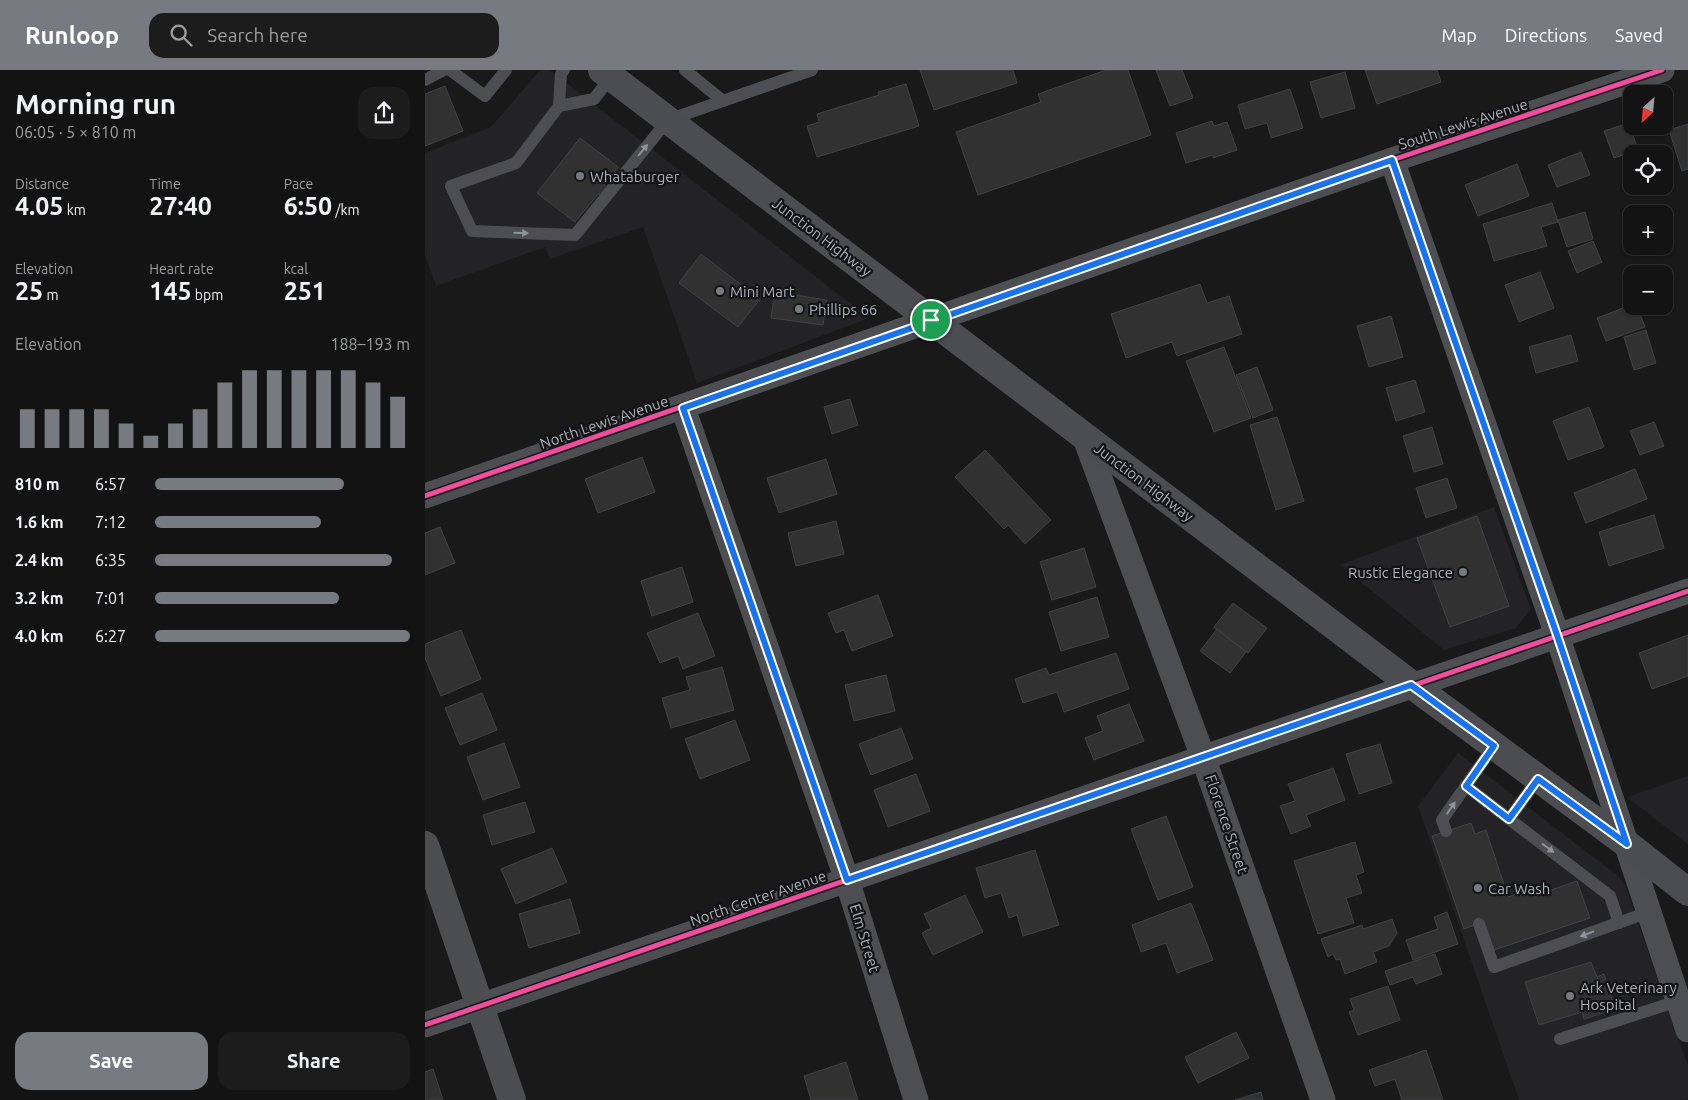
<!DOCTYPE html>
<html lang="en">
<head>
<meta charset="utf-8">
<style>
	:root { --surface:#131313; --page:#1c1c1c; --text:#f1f3f6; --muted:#9d9ea0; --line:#323233; --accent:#777b81 }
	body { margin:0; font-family:Ubuntu,sans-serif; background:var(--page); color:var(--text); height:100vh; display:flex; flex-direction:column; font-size:19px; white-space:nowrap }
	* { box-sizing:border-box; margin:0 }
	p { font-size:16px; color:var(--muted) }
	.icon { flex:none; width:28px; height:28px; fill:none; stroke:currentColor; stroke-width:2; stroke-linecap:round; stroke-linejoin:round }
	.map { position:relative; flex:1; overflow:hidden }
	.details { display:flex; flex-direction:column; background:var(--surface); width:425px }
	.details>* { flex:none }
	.needle { width:32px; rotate:206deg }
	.tools { position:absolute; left:1198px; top:15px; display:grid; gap:10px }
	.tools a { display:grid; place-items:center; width:50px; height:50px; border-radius:10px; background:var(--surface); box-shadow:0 1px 4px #0004,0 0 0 1px var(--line); font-size:25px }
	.pin { position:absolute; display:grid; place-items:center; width:42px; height:42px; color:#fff; margin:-21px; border:2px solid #fff; border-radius:50%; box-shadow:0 1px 5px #0007 }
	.round { display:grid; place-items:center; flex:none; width:52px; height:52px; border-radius:15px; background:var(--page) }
	.head { display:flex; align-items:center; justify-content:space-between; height:85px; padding:0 15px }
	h1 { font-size:28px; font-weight:600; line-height:38px }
	.figures { display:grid; grid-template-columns:repeat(3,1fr); gap:8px; height:85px; padding:5px 15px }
	.figures div { display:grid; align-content:center }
	.figures b { font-size:25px; font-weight:600 }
	.figures small { font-size:14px; font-weight:400 }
	.figures p { font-size:14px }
	.chart { height:140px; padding:10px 15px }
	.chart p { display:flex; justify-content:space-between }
	.chart svg { width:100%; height:90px; margin-top:5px; stroke:var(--accent); stroke-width:6 }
	.cta { display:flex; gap:10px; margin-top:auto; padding:10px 15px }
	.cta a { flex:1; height:58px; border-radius:15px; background:var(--accent); color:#fff; font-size:20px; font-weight:600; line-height:58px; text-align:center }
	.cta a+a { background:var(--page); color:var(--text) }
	ul { padding:0 15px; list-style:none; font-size:16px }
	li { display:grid; grid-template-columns:80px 60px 1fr; align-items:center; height:38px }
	li i { height:12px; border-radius:6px; background:var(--accent) }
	header { display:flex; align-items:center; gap:30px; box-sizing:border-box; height:70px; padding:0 25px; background:var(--accent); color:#fff }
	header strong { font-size:24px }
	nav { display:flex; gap:28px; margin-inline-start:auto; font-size:18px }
	.search { width:350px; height:45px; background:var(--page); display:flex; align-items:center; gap:12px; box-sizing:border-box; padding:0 18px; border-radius:15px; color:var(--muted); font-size:19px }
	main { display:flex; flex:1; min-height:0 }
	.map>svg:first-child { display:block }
</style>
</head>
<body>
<header>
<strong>Runloop</strong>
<div class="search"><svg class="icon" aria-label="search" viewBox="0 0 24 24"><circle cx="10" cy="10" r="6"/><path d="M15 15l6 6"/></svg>Search here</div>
<nav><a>Map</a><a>Directions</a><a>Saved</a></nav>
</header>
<main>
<section class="details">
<div class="head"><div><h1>Morning run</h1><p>06:05 · 5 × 810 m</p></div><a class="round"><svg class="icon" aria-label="share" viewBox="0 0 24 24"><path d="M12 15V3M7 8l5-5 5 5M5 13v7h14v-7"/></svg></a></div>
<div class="figures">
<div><p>Distance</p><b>4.05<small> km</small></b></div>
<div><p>Time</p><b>27:40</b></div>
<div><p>Pace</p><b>6:50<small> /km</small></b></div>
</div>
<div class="figures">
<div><p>Elevation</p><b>25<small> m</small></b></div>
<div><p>Heart rate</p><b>145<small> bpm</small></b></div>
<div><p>kcal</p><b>251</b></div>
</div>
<div class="chart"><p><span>Elevation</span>188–193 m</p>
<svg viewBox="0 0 160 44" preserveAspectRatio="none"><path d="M5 44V25M15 44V25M25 44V25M35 44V25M45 44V32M55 44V38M65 44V32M75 44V25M85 44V12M95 44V6M105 44V6M115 44V6M125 44V6M135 44V6M145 44V12M155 44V19"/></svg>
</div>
<ul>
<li><b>810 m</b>6:57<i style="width:74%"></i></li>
<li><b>1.6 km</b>7:12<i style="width:65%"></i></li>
<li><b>2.4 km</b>6:35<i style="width:93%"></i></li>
<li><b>3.2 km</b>7:01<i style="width:72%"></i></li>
<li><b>4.0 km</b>6:27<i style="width:100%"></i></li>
</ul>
<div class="cta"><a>Save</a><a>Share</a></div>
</section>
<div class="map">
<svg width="1263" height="1030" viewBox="0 0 1263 1030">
	<rect width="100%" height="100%" fill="#191919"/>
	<g fill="#232325">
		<polygon points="115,0 125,0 444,248 272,313 218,157 125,189 120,177 11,216 0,185 0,83 66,57"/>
		<polygon points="1069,437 1106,539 1091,558 1019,580 915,495"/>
		<polygon points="1033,683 1198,810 1263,995 1263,1029 1259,1030 1094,1030 993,736"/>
		<polygon points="1263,706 1263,774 1202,727"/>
	</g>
	<g fill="#313131" stroke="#414245">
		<polygon points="495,0 588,0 592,13 509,40"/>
		<polygon points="681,0 703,0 726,65 553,125 531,62 616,32 613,24"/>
		<polygon points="731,0 757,0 768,28 745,36"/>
		<polygon points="940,0 1012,0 1016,12 952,34"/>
		<polygon points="920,2 930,38 896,48 885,12"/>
		<polygon points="481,14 494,56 392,87 382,56 394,52 392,44 454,25 453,22"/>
		<polygon points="20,16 38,61 0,76 0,24"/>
		<polygon points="865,19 878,58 846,68 842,53 820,59 813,35"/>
		<polygon points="787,51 789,56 802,52 812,80 788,88 788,85 761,93 751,63"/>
		<polygon points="1204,53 1213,80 1189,88 1179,61"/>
		<polygon points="1263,54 1263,99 1257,101 1244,60"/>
		<polygon points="155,68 193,97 179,115 185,119 178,127 173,124 150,152 112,123"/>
		<polygon points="1156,82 1165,105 1132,117 1123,95"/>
		<polygon points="1092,94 1104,126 1053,146 1040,115"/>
		<polygon points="1127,133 1133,152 1116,157 1122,176 1069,191 1058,154"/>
		<polygon points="1160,142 1168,169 1142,177 1133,150"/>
		<polygon points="1168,171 1177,192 1152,203 1143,181"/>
		<polygon points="276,184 335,229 313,257 254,213"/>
		<polygon points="1115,202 1129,238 1094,252 1080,215"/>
		<polygon points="775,214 782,233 804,226 817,264 752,286 747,272 701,288 686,244"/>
		<polygon points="350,222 402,230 398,255 346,248"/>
		<polygon points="1206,235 1212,236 1220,257 1181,271 1172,248"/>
		<polygon points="966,246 978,287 944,297 932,256"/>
		<polygon points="1221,260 1231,293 1209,300 1199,267"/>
		<polygon points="1146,265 1153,291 1111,303 1104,277"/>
		<polygon points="799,277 826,348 789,362 761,291"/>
		<polygon points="832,297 848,340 828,348 811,305"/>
		<polygon points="990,310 1000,342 971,351 961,318"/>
		<polygon points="425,329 433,355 407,364 399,337"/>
		<polygon points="1164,337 1179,377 1143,390 1128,351"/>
		<polygon points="852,347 879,431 851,440 825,355"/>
		<polygon points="1229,352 1239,376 1215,385 1205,361"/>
		<polygon points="1007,357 1018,394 989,402 978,366"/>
		<polygon points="560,380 626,450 600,474 583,455 579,459 530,407"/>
		<polygon points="217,387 230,422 173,443 160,409"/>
		<polygon points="401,389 412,424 354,443 342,408"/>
		<polygon points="1210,399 1222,429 1161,453 1149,423"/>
		<polygon points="1022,408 1032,438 1001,448 991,418"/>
		<polygon points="1229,445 1239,478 1184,496 1174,462"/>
		<polygon points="1052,446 1084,536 1025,557 992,468"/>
		<polygon points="411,451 419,484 371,496 363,463"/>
		<polygon points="15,457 30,493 0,505 0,463"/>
		<polygon points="659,478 671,517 627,530 615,492"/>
		<polygon points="257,497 268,532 227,546 216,511"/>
		<polygon points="453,525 468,566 427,581 419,560 411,563 403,543"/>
		<polygon points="672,527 684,567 636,581 624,542"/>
		<polygon points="808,533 842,558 823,583 789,557"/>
		<polygon points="273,543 290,586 258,599 253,586 235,593 222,563"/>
		<polygon points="792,559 821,582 805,603 775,581"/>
		<polygon points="36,560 56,609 16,626 0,588 0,574"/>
		<polygon points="1263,565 1263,606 1227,619 1214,583"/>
		<polygon points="691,583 704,619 639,642 632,622 598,633 590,609 621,598 624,605"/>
		<polygon points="297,597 309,640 246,658 237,628 265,620 261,607"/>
		<polygon points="461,605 470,641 429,651 420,615"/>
		<polygon points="57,623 72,660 35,675 20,638"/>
		<polygon points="704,634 719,671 669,690 660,668 678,661 672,646"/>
		<polygon points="310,650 325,690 275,709 260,669"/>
		<polygon points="476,658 488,689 446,705 434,674"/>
		<polygon points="79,673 95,717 58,730 42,687"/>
		<polygon points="955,674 967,713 934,724 921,684"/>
		<polygon points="908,698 920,730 881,745 886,756 866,764 855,736 870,731 863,714"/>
		<polygon points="491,704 505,741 463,757 449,720"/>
		<polygon points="100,732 110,762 67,775 58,745"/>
		<polygon points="741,746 768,817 733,830 706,759"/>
		<polygon points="1046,753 1050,764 1061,760 1083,827 1118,815 1120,822 1152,811 1165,848 1069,880 1059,852 1039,859 1007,766"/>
		<polygon points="930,772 939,802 931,805 937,823 921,828 929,853 893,864 869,791"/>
		<polygon points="127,778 142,812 91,834 76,799"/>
		<polygon points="610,780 634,855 598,866 592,845 584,848 576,823 560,828 551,798"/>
		<polygon points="540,825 558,862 508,885 497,863 506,858 499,844"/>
		<polygon points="145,829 155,863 104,878 94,844"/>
		<polygon points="766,833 788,890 752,903 741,873 716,882 707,855"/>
		<polygon points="1022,842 1033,874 988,890 981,870 1013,859 1009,847"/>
		<polygon points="967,849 972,863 964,876 948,882 952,892 920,904 915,889 911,890 908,884 903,887 896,869 937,855 938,859"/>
		<polygon points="1010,884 1017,904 991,914 988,907 965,915 960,901"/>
		<polygon points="1166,892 1172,907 1179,904 1190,939 1159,949 1157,942 1114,955 1100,912"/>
		<polygon points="963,916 975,950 933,965 924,942 929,940 925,929"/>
		<polygon points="811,962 824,988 773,1013 760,987"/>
		<polygon points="1001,980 1018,1030 977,1030 970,1009 950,1016 944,1000"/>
		<polygon points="421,992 433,1030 386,1030 379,1006"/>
		<polygon points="8,999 18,1030 0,1030 0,1002"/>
		<polygon points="836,1022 838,1030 810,1030"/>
	</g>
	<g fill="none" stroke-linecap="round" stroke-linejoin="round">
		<g stroke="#4d4e52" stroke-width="12">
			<polyline points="25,0 60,26 81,0"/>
			<polyline points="139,0 136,4 134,36 91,93 26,116 47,161 150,165 243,50 387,0"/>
			<polyline points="260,0 298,31"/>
			<polyline points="0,10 19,0"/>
			<polyline points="134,36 169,29 186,7"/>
			<polyline points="1041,716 1185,826 1194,853"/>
			<polyline points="1084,749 1113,709"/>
			<polyline points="1021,761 1017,750 1069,676"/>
			<polyline points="1054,854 1069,897 1224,842"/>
			<polyline points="1135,969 1253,931"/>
		</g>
		<g stroke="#4d4e52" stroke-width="25">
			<polyline points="967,90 1132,565 1263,960"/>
			<polyline points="258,338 422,810 491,1030"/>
			<polyline points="660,368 778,687 898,1030"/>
			<polyline points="0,426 967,90 1237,0"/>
			<polyline points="0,955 1263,521"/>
		</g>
		<g stroke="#4c4d50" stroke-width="28">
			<polyline points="177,0 987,615 1202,774 1263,822"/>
			<polyline points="0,775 87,1030"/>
		</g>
		<defs>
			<g id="cycleway">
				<polyline points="0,426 967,90 1237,0"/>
				<polyline points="0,955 1263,521"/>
			</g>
		</defs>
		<use href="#cycleway" stroke="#131315" stroke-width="8"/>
		<use href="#cycleway" stroke="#ef4d9e" stroke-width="5"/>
	</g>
	<defs><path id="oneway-solid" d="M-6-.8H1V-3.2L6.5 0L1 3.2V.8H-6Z" transform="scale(1.25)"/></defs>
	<g fill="#8e939a">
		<use href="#oneway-solid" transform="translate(218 80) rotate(-51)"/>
		<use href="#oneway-solid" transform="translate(96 163) rotate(2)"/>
		<use href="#oneway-solid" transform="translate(1026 738) rotate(-55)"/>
		<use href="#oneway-solid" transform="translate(1123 778) rotate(37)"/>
		<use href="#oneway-solid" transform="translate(1162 864) rotate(160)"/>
	</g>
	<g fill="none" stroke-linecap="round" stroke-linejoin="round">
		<defs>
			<polygon id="route" points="967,90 1132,565 1202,774 1113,709 1084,749 1041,716 1069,676 986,615 422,810 258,338"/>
		</defs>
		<use href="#route" stroke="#fff" stroke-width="10"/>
		<use href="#route" stroke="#1a73e8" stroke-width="6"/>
	</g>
	<g fill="#777b81" stroke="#131315" stroke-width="2">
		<circle cx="155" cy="106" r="5"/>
		<circle cx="295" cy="221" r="5"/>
		<circle cx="374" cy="239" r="5"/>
		<circle cx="1038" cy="502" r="5"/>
		<circle cx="1053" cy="818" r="5"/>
		<circle cx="1145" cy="926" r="5"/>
	</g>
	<g text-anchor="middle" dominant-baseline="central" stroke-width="4.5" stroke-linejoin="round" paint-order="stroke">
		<g font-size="15" fill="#aab0b9" stroke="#131315">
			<text transform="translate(1038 54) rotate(-18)">South Lewis Avenue</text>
			<text transform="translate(397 167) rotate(37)">Junction Highway</text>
			<text transform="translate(179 352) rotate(-19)">North Lewis Avenue</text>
			<text transform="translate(719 412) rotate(37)">Junction Highway</text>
			<text transform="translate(802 754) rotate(71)">Florence Street</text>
			<text transform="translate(333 828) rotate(-19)">North Center Avenue</text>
			<text transform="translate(440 868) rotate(73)">Elm Street</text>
		</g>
		<g font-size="15" fill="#aab0b9" stroke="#131315" text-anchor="start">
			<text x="165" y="106">Whataburger</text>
			<text x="305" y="221">Mini Mart</text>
			<text x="384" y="239">Phillips 66</text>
			<text x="1028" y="502" text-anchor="end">Rustic Elegance</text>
			<text x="1063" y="818">Car Wash</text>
			<text x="1155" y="917">Ark Veterinary<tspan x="1155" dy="17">Hospital</tspan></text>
		</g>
	</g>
</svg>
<div class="tools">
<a><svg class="needle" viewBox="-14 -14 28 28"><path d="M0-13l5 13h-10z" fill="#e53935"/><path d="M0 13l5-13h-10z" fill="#9d9ea0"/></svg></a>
<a><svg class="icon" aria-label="locate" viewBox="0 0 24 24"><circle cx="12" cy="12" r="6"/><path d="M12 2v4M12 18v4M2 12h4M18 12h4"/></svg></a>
<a>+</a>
<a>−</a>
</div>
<div class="pin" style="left:506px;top:250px;background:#1e9e55"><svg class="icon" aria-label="arrive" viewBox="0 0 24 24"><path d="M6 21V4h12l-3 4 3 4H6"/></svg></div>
</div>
</main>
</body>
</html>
